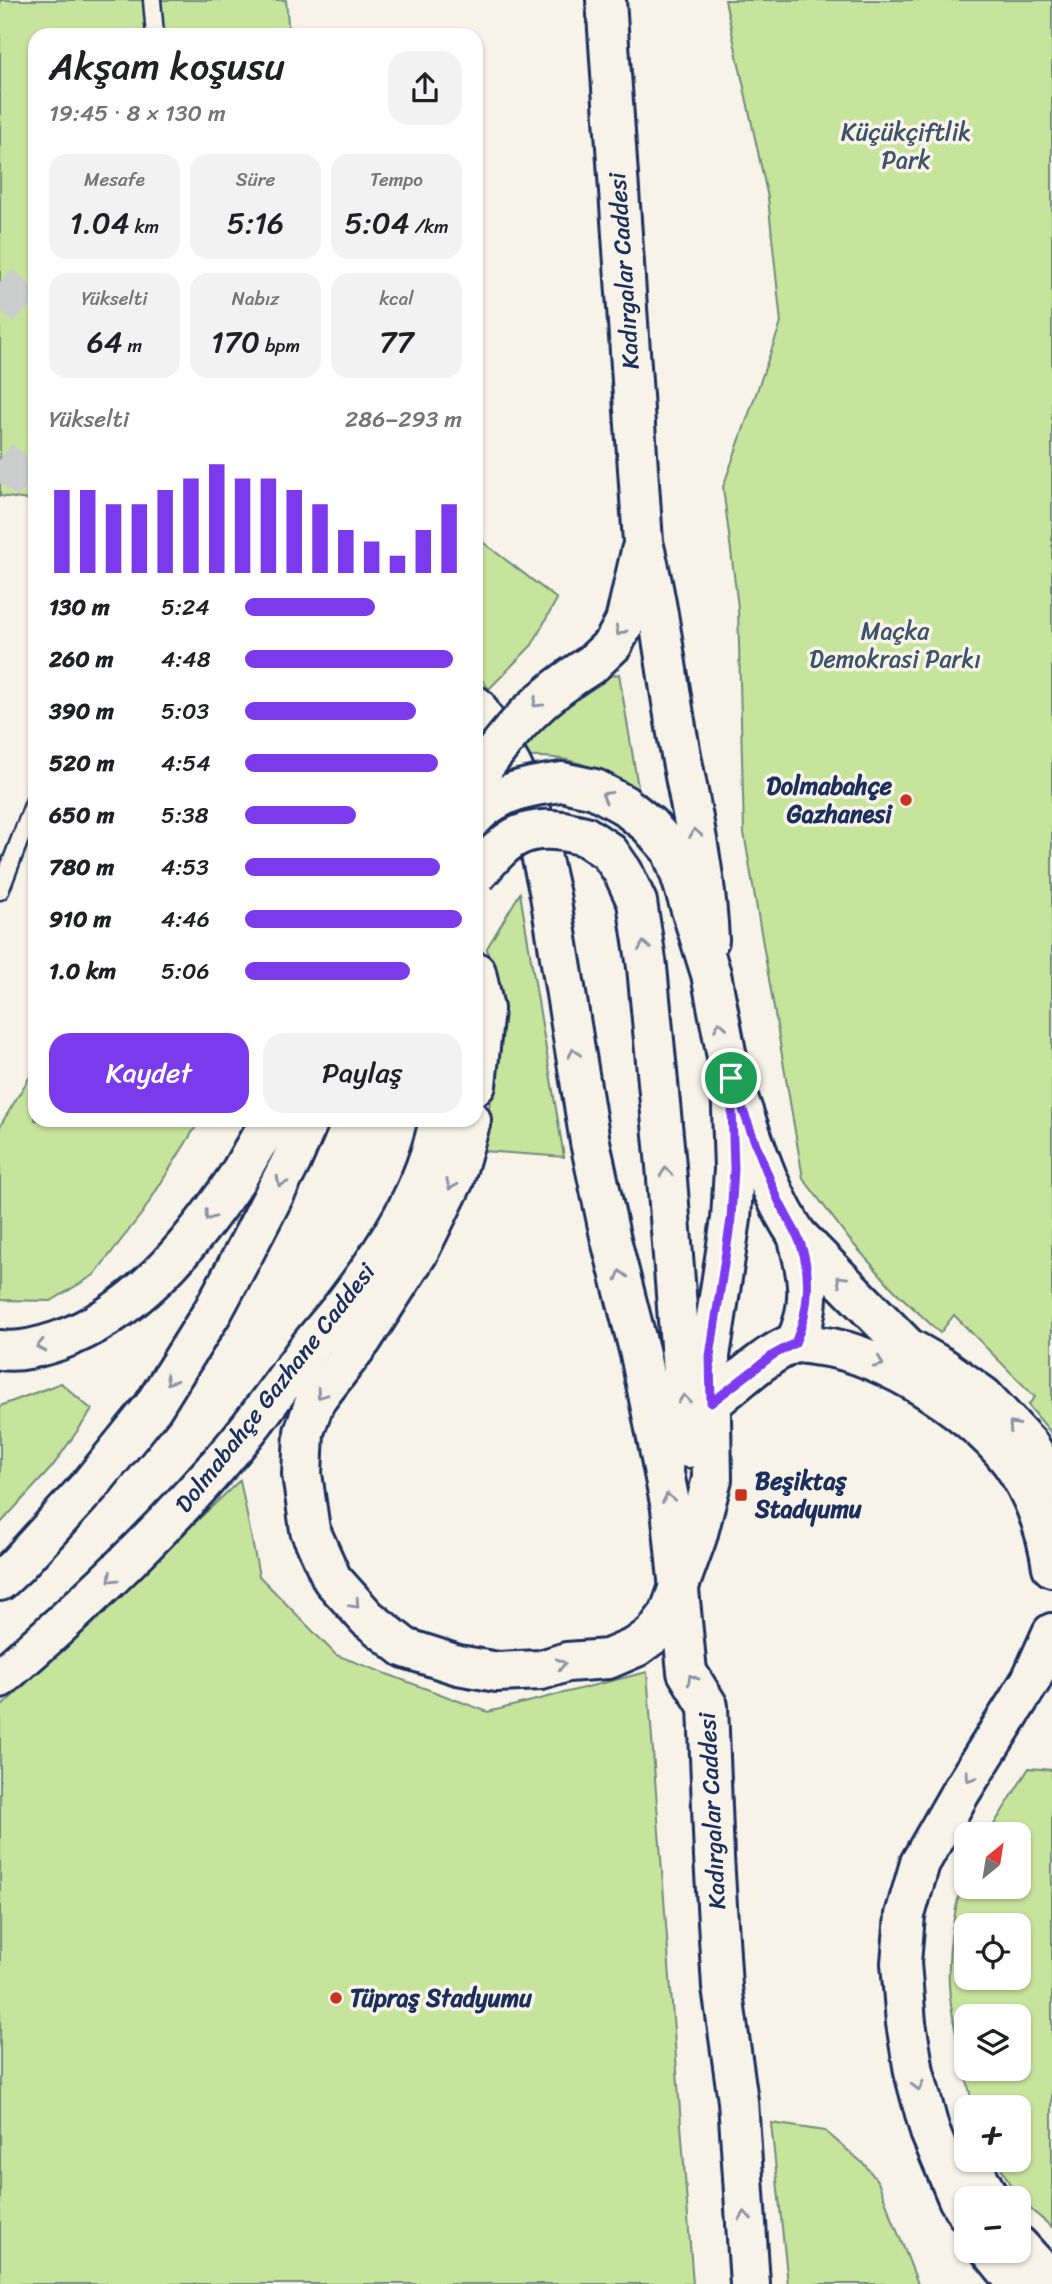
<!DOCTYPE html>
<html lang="tr">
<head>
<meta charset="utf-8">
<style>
	:root { --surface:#fff; --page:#f2f2f2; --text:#202124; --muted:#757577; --accent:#7c3aed }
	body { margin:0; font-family:Sriracha,sans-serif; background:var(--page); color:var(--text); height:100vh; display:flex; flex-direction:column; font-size:26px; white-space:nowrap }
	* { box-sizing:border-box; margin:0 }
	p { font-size:23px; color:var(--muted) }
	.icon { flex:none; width:38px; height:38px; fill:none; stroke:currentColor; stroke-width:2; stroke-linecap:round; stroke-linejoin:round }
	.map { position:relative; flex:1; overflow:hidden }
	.side { position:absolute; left:28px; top:28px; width:455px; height:1099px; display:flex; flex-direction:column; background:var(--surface); border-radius:21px; box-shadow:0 2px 5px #0004 }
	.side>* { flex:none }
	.needle { width:46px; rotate:30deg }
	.tools { position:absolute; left:954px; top:1822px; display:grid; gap:14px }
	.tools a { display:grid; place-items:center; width:77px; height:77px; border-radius:14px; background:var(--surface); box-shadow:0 2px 5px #0004; font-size:35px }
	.pin { position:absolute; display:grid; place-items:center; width:60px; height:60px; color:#fff; margin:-30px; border:4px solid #fff; border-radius:50%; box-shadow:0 2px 7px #0007 }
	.round { display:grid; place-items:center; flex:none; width:74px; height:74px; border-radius:21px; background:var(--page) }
	.summary { display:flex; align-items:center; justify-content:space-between; height:119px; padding:0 21px }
	h1 { font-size:38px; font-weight:600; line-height:52px }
	.figures { display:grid; grid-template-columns:repeat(3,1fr); gap:10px; height:119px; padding:7px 21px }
	.figures div { display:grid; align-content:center; border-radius:18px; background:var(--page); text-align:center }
	.figures b { font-size:30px; font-weight:600 }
	.figures small { font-size:19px; font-weight:400 }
	.figures p { font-size:19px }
	.chart { height:196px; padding:14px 21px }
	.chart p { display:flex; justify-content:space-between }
	.chart svg { width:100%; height:126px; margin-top:7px; stroke:var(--accent); stroke-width:6 }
	.cta { display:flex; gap:14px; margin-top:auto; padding:14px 21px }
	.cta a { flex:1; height:80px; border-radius:21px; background:var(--accent); color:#fff; font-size:28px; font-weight:600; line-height:80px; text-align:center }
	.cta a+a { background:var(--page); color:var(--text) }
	ul { padding:0 21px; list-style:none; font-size:23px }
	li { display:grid; grid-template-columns:112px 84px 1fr; align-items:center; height:52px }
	li i { height:18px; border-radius:9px; background:var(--accent) }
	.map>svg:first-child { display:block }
</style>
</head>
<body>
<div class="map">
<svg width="1052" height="2284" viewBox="0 0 1052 2284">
	<rect width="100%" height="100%" fill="#f7f3e8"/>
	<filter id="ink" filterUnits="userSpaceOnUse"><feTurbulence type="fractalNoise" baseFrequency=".0143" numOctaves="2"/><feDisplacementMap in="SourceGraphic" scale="14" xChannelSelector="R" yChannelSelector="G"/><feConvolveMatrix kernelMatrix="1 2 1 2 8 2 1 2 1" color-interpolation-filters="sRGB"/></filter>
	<g filter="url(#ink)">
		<g fill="#c7e49c" stroke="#718a7d" stroke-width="2" fill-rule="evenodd">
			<polygon points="0,0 286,0 289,35 35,35 35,501 0,496"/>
			<polygon points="725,0 1052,0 1052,1434 1028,1405 1035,1397 954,1315 940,1333 894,1290 849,1239 803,1178 744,833 738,607 723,487 781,323 768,198"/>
			<polygon points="476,537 557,599 532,645 489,689 476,672"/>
			<path d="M619 674 639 793C589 762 564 753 504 758L519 736 598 679Z"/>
			<polygon points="520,893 564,1157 483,1151 493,1079 493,1008 487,948"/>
			<polygon points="35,1068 35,1120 200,1120 143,1212 94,1275 51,1301 0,1300 0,1126"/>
			<polygon points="61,1383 92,1410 52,1467 0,1524 0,1406"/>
			<polygon points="240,1480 259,1576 336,1655 488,1712 647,1672 693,2284 0,2284 0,1708"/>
			<path d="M1029 1768 1052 1770V2227L1017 2198 997 2160H1018V2107H973C965 2070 951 2022 949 1985 947 1945 955 1906 966 1868V1886H1018V1834H988ZM966 1925H1018V1978H966ZM966 2016H1018V2068H966Z"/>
			<polygon points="771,2123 825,2131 865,2165 878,2182 918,2284 788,2284"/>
		</g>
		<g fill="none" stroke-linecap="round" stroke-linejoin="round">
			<g stroke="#cbcccc" stroke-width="38" stroke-dasharray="38 19" stroke-linecap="butt">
				<polyline points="0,282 35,318"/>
				<polyline points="0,459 35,487"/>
			</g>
			<defs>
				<g id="service">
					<polyline points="152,0 155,35"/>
					<polyline points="0,891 35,800"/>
				</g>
				<g id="secondary">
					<path d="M606 0 643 542C659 606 666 669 677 733 689 802 706 870 709 940"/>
					<polyline points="592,664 613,644 625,622 641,551"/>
					<path d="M733 1084C752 1134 767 1190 797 1235L907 1347 942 1367 984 1397 1029 1445 1052 1482"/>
					<path d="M795 1343C814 1304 808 1275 797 1235"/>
					<path d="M711 1403C732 1387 768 1352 793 1344 800 1342 812 1345 820 1346 884 1353 984 1417 1018 1472 1036 1501 1047 1534 1052 1567"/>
					<polyline points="969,2160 989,2198"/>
					<polyline points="966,2212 958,2199 930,2132 914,2072 906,2023 901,1963 905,1915 920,1863 960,1793 1031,1680 1052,1633"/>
					<polyline points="1018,2245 1052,2282"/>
					<polyline points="990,2250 1018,2284"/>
				</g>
				<g id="primary">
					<polyline points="476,706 511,765 530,805 550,895 590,1142 610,1236 640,1354 671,1508 687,1672 708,1706 714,1857 722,1987 738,2101 750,2284"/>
					<polyline points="563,831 585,836 609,852 623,872 637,902 647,967 666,1166 688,1448"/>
					<polyline points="476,972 484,1009 476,1085"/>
					<polyline points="471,1120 454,1180 418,1253 362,1340 315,1401 304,1432 302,1474 310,1530 332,1579 367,1618 405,1648 458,1665 497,1672 541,1670 567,1662 608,1659 636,1647 654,1634 669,1614 697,1537 712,1479 710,1356 731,1219 734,1169 731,1078 711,974 680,874 671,850 649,825 624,805 595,789 562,782"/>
					<path d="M0 1350C19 1353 40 1347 58 1341 135 1314 189 1247 234 1182 248 1162 257 1137 275 1120"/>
					<polyline points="0,1581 16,1566 90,1485 153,1407 213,1311 244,1253 291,1162 309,1120"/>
					<path d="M0 1678C83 1607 162 1532 233 1448 260 1416 284 1381 309 1347 320 1333 332 1320 343 1306 386 1250 425 1190 439 1120"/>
				</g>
			</defs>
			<use href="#service" stroke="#1b2f5e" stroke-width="21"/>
			<use href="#secondary" stroke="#1b2f5e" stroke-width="44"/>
			<use href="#primary" stroke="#1b2f5e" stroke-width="44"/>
			<use href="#service" stroke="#f7f3e8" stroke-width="16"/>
			<use href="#secondary" stroke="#f7f3e8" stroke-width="38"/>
			<use href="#primary" stroke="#f7f3e8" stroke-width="38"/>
			<defs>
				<path id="secondary-bridge" d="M476 778C511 728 540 696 592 664"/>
				<g id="primary-bridge">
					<path d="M476 815C500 791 530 786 562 782"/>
					<path d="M476 875C503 844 518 824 563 831"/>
				</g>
			</defs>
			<use href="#secondary-bridge" stroke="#1b2f5e" stroke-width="44" stroke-linecap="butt"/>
			<use href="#primary-bridge" stroke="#1b2f5e" stroke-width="44" stroke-linecap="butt"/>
			<use href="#secondary-bridge" stroke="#f7f3e8" stroke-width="38"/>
			<use href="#primary-bridge" stroke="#f7f3e8" stroke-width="38"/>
		</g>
		<defs><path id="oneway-chevron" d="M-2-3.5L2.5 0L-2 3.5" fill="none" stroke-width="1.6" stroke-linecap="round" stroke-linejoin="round" transform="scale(1.75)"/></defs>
		<g stroke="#8991a3">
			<use href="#oneway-chevron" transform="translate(620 631) rotate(119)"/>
			<use href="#oneway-chevron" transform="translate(537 703) rotate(136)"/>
			<use href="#oneway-chevron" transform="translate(606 796) rotate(-151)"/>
			<use href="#oneway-chevron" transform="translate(695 833) rotate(-101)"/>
			<use href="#oneway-chevron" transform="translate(644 946) rotate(-99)"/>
			<use href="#oneway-chevron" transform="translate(720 1026) rotate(-100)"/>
			<use href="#oneway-chevron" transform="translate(574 1053) rotate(-100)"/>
			<use href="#oneway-chevron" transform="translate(666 1172) rotate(-94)"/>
			<use href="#oneway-chevron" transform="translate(281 1182) rotate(117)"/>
			<use href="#oneway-chevron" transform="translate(451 1185) rotate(114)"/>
			<use href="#oneway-chevron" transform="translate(209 1216) rotate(126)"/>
			<use href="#oneway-chevron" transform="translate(621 1275) rotate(-105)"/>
			<use href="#oneway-chevron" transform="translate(841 1280) rotate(-135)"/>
			<use href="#oneway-chevron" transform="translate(41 1346) rotate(167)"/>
			<use href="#oneway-chevron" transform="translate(879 1363) rotate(25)"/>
			<use href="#oneway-chevron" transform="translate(170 1380) rotate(122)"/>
			<use href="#oneway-chevron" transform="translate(321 1394) rotate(126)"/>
			<use href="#oneway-chevron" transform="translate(684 1399) rotate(-95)"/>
			<use href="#oneway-chevron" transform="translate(1013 1426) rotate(-132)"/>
			<use href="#oneway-chevron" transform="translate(668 1498) rotate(-101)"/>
			<use href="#oneway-chevron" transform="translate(112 1578) rotate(137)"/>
			<use href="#oneway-chevron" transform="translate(355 1604) rotate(47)"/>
			<use href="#oneway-chevron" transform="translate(561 1664) rotate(-13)"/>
			<use href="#oneway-chevron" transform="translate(692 1679) rotate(-119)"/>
			<use href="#oneway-chevron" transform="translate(970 1777) rotate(124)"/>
			<use href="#oneway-chevron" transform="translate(918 2086) rotate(75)"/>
			<use href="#oneway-chevron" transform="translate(745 2216) rotate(-94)"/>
		</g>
	</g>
	<g fill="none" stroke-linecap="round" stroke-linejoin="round" filter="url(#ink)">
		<defs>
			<path id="route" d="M731 1078C745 1116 759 1153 774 1190 780 1205 788 1219 796 1233 813 1267 810 1310 795 1343L773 1355 711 1403 710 1356 731 1219 734 1169Z"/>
		</defs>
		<use href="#route" stroke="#fff" stroke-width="14"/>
		<use href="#route" stroke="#7c3aed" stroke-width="9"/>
	</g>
	<g fill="#c8321e" stroke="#f7f3e8" stroke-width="2.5">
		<circle cx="906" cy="800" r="7"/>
		<rect x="734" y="1488" width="14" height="14" rx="3.5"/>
		<circle cx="336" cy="1998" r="7"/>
	</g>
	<g text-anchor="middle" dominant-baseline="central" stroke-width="7" stroke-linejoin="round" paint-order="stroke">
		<g font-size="24" fill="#3d536a" stroke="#f7f3e8">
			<text x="906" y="132">Küçükçiftlik<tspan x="906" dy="28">Park</tspan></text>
			<text x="895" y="631">Maçka<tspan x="895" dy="28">Demokrasi Parkı</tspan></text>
		</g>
		<g font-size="24" fill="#1b2f5e" stroke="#f7f3e8">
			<text transform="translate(624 271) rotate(-94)">Kadırgalar Caddesi</text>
			<text transform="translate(275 1388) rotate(-52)">Dolmabahçe Gazhane Caddesi</text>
			<text transform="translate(712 1811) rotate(-93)">Kadırgalar Caddesi</text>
		</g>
		<g font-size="24" font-weight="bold" fill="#1b2f5e" stroke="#f7f3e8" text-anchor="start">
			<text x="892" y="786" text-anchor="end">Dolmabahçe<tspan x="892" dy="28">Gazhanesi</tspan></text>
			<text x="755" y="1481">Beşiktaş<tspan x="755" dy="28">Stadyumu</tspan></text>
			<text x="350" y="1998">Tüpraş Stadyumu</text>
		</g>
	</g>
</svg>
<div class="tools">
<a><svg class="needle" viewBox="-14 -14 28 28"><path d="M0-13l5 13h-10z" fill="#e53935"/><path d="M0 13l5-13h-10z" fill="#757577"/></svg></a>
<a><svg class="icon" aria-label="locate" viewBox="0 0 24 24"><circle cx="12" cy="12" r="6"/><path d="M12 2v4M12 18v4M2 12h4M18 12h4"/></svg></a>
<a><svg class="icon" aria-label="layers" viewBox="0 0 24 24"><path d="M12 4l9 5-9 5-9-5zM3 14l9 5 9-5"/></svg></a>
<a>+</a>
<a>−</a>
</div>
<div class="pin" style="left:731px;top:1078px;background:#1e9e55"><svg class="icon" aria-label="arrive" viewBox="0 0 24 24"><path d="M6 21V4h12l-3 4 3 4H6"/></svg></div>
<section class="side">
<div class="summary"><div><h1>Akşam koşusu</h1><p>19:45 · 8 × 130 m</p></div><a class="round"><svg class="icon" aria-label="share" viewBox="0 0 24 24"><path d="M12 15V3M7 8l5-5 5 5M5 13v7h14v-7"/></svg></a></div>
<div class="figures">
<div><p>Mesafe</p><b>1.04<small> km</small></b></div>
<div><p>Süre</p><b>5:16</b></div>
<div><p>Tempo</p><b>5:04<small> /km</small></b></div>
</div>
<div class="figures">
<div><p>Yükselti</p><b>64<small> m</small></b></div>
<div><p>Nabız</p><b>170<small> bpm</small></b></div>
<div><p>kcal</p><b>77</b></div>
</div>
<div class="chart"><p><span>Yükselti</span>286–293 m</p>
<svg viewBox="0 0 160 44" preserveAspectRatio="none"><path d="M5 44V15M15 44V15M25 44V20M35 44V20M45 44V15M55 44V11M65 44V6M75 44V11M85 44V11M95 44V15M105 44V20M115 44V29M125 44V33M135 44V38M145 44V29M155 44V20"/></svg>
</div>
<ul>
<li><b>130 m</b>5:24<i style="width:60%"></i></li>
<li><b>260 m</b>4:48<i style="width:96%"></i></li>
<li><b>390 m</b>5:03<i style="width:79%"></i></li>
<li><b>520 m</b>4:54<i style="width:89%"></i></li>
<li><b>650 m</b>5:38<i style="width:51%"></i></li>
<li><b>780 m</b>4:53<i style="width:90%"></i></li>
<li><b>910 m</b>4:46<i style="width:100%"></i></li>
<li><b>1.0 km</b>5:06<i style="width:76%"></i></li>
</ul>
<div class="cta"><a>Kaydet</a><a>Paylaş</a></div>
</section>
</div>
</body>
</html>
